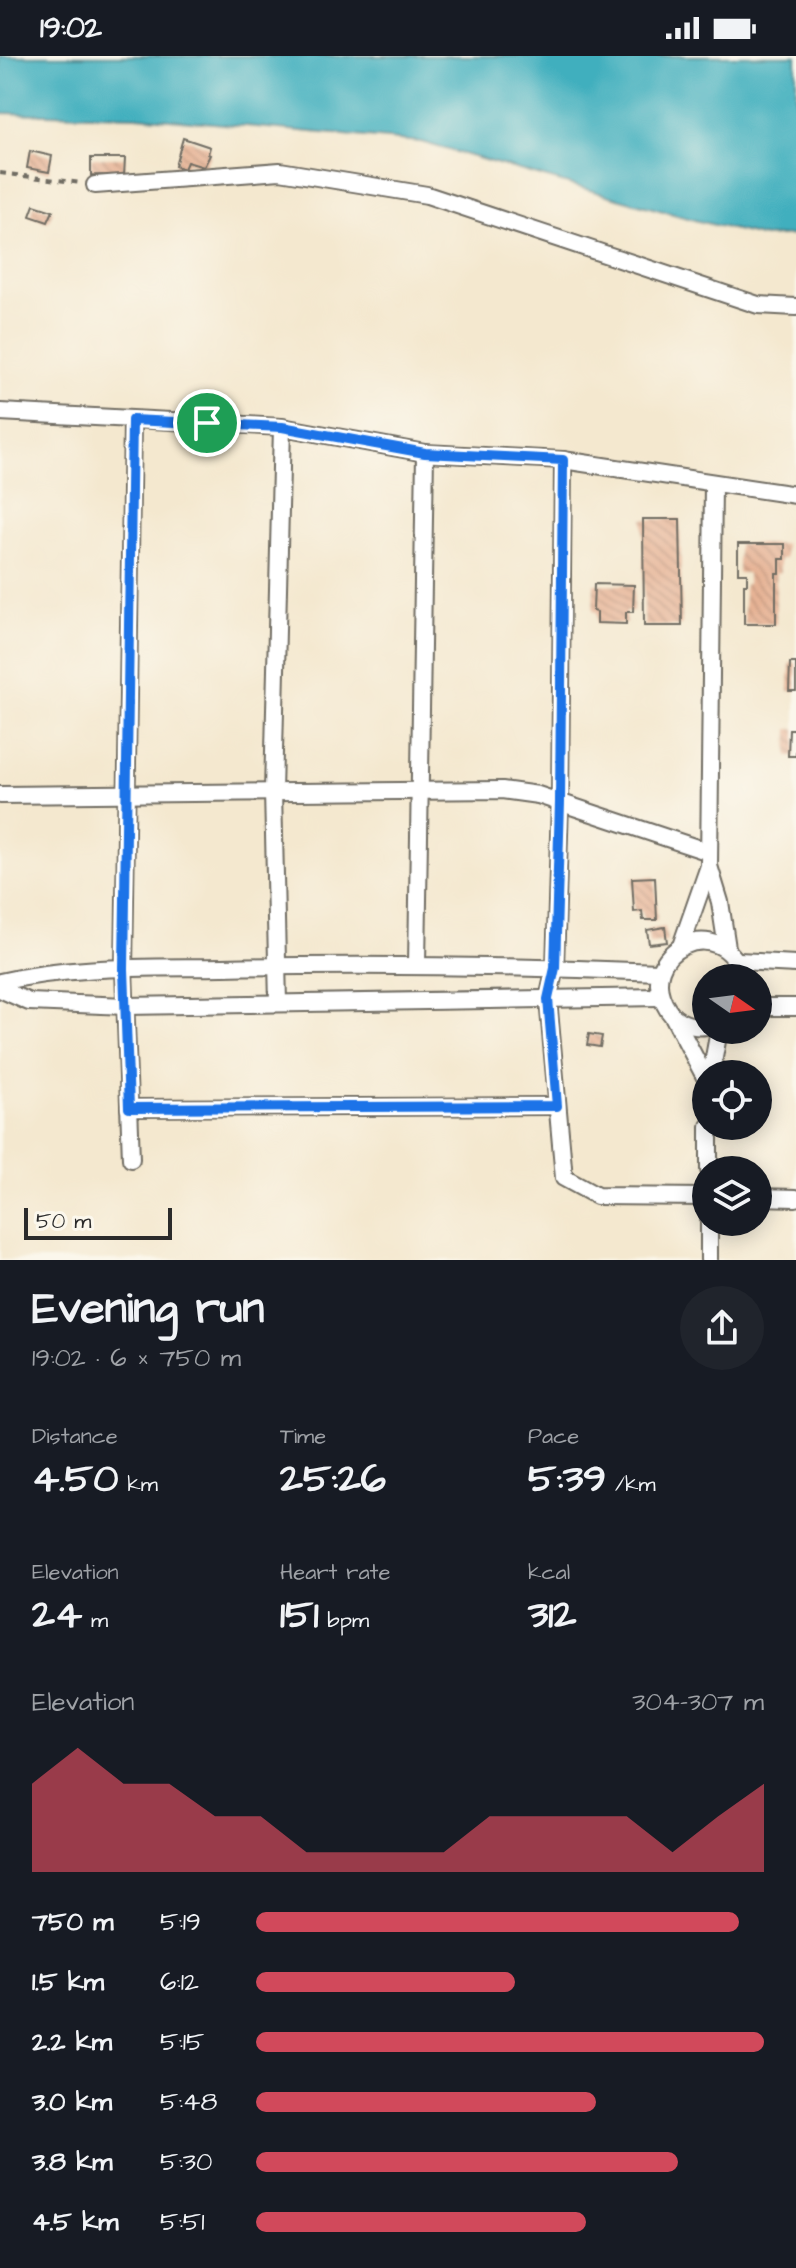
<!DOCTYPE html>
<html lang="en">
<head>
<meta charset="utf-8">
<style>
	:root { --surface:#171b24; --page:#20242c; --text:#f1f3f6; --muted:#9ea1a6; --accent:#d1495b }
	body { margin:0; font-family:"Architects Daughter",sans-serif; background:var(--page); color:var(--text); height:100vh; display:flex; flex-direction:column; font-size:30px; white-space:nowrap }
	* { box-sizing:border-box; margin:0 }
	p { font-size:26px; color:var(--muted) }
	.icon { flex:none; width:44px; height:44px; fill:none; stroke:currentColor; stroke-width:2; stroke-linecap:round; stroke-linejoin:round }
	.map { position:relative; height:1204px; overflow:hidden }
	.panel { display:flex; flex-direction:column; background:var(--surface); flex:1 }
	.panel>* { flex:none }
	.needle { width:52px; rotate:104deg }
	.buttons { position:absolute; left:692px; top:908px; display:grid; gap:16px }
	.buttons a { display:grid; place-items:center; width:80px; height:80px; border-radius:50%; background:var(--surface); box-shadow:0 4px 20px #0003; font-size:40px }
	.scale { position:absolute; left:24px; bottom:20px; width:148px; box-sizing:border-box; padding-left:8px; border:4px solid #2b2b2b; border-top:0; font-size:22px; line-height:28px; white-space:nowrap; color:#2b2b2b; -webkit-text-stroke:6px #fbf7ec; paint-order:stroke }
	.pin { position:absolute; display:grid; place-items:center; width:68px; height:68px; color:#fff; margin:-34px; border:4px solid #fff; border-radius:50%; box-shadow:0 2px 8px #0007 }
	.round { display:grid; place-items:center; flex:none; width:84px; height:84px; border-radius:42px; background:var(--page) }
	.head { display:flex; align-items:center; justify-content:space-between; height:136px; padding:0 32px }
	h1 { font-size:44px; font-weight:800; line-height:60px }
	.figures { display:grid; grid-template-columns:repeat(3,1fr); gap:12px; height:136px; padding:8px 32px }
	.figures div { display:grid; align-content:center }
	.figures b { font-size:40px; font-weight:800 }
	.figures small { font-size:22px; font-weight:400 }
	.figures p { font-size:22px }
	.chart { height:224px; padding:16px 32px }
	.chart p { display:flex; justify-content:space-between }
	.chart svg { width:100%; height:144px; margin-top:8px; fill:var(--accent); opacity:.7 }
	ul { padding:0 32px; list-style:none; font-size:26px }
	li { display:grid; grid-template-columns:128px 96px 1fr; align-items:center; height:60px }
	li i { height:20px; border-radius:10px; background:var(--accent) }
	.status { display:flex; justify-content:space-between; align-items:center; height:56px; padding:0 40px; background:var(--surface); direction:ltr }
	.status svg { height:22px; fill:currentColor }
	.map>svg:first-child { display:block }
</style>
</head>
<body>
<div class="status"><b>19:02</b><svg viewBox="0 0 49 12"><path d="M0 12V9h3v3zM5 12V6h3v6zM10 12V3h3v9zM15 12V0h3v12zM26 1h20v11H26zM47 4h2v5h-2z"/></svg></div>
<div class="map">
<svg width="796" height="1204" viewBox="0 0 796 1204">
	<defs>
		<pattern id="building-back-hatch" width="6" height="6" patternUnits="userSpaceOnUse" patternTransform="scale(2)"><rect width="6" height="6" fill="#e6b294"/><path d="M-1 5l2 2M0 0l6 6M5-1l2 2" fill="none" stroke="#c59980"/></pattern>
	</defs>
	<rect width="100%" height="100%" fill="#fbf7ec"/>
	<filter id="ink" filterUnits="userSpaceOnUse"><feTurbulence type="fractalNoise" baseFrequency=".0125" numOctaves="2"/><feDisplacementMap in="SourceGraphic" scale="16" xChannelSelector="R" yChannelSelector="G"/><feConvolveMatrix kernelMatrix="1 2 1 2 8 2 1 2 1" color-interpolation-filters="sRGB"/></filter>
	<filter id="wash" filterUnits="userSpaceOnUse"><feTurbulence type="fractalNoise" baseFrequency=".006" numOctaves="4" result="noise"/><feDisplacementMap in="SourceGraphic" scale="32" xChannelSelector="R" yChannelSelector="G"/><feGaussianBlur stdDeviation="1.8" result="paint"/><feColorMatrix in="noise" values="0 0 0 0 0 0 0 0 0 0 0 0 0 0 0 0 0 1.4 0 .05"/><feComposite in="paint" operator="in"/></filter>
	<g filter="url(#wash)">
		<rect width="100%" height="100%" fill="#f4e8cf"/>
		<polygon fill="#41afbe" stroke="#366d74" stroke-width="2" points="0,0 796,0 796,179 764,181 698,165 421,86 137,60 0,57"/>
		<g id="blocks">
			<g fill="url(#building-back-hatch)">
				<polygon points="183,82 210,91 208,98 210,99 204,111 187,106 184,113 175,110"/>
				<polygon points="30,95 52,100 49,116 27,112"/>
				<polygon points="91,102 125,102 124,120 91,119"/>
				<polygon points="34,149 53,155 48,166 30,160"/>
				<polygon points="643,463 680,463 682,570 644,570"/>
				<polygon points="738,488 785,488 785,503 780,503 780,517 776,517 776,568 744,568 744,528 747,528 747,517 738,517"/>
				<polygon points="594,528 634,529 633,556 626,556 626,568 597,567 597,556 593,555"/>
				<polygon points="790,607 796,607 796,635 789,635"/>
				<polygon points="789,673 796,673 796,700 788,700"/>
				<polygon points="655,821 657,864 643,864 642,855 634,856 632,822"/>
				<polygon points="665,871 667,886 649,888 647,874"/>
				<polygon points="589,978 602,980 600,991 587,989"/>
			</g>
		</g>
	</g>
	<g filter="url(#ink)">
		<use href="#blocks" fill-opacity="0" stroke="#716d64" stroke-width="2"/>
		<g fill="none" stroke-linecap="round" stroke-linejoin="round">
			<defs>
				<g id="minor">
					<polyline points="95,129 280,115 427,139 758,249 796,251"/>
					<polyline points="0,356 282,371 425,397 563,404 796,439"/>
					<polyline points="563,404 560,746 555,912 548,943 564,1122 597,1140 706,1141"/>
					<polyline points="713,427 709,810 720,846 727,892"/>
					<polyline points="0,739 502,734 538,739 709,796"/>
					<polyline points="681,890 709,810"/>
					<polyline points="739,905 796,908"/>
					<polyline points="417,909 425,397"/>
					<path d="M0 926C72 909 149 912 223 911 369 908 514 910 660 916"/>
					<polyline points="0,933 29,946 126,950 660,941"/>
					<polyline points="278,947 273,736 282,371"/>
					<polyline points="758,951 796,951"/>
					<polyline points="674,962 706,1023"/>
					<path d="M706 970C692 972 676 966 668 954 630 896 724 851 743 922"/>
					<polyline points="711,1018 719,974"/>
					<polyline points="129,1052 557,1050"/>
					<polyline points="709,1070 709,1114"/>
					<polyline points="131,1103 124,913 132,364"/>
					<polyline points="758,1141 796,1142"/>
					<polyline points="709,1204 709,1166"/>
				</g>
			</defs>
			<use href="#minor" stroke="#716d64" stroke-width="20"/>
			<polyline stroke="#716d64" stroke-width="4" stroke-dasharray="6 6" stroke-linecap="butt" points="0,117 81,127"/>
			<use href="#minor" stroke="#fff" stroke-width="16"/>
		</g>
	</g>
	<g fill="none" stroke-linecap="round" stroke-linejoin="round" filter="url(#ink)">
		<defs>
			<polygon id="route" points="132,364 282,371 425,397 563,404 560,746 555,912 548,943 557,1050 129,1052 124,913"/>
		</defs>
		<use href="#route" stroke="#fff" stroke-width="16"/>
		<use href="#route" stroke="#1a73e8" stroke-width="10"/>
	</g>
</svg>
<div class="buttons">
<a><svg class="needle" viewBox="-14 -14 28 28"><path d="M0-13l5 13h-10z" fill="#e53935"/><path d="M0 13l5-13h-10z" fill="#9ea1a6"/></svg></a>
<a><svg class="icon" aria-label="locate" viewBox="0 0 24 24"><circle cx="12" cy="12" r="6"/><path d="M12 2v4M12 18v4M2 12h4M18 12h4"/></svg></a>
<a><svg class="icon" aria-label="layers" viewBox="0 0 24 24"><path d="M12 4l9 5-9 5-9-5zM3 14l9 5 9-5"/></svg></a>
</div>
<div class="scale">50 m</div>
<div class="pin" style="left:207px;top:367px;background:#1e9e55"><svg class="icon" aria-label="arrive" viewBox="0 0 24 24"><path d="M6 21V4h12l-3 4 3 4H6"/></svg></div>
</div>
<section class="panel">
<div class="head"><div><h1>Evening run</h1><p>19:02 · 6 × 750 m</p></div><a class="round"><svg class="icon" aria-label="share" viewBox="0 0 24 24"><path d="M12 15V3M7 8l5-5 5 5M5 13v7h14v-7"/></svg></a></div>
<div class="figures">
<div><p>Distance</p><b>4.50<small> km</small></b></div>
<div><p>Time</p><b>25:26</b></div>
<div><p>Pace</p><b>5:39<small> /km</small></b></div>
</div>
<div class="figures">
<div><p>Elevation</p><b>24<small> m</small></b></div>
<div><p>Heart rate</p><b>151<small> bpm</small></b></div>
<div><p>kcal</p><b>312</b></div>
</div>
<div class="chart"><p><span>Elevation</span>304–307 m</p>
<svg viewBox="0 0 160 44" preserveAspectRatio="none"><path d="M0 44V17L10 6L20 17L30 17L40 27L50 27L60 38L70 38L80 38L90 38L100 27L110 27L120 27L130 27L140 38L150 27L160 17V44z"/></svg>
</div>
<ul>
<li><b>750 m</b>5:19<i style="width:95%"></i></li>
<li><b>1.5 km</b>6:12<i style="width:51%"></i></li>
<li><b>2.2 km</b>5:15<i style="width:100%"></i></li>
<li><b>3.0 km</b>5:48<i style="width:67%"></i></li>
<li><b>3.8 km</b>5:30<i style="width:83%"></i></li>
<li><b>4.5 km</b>5:51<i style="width:65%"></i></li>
</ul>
</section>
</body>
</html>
